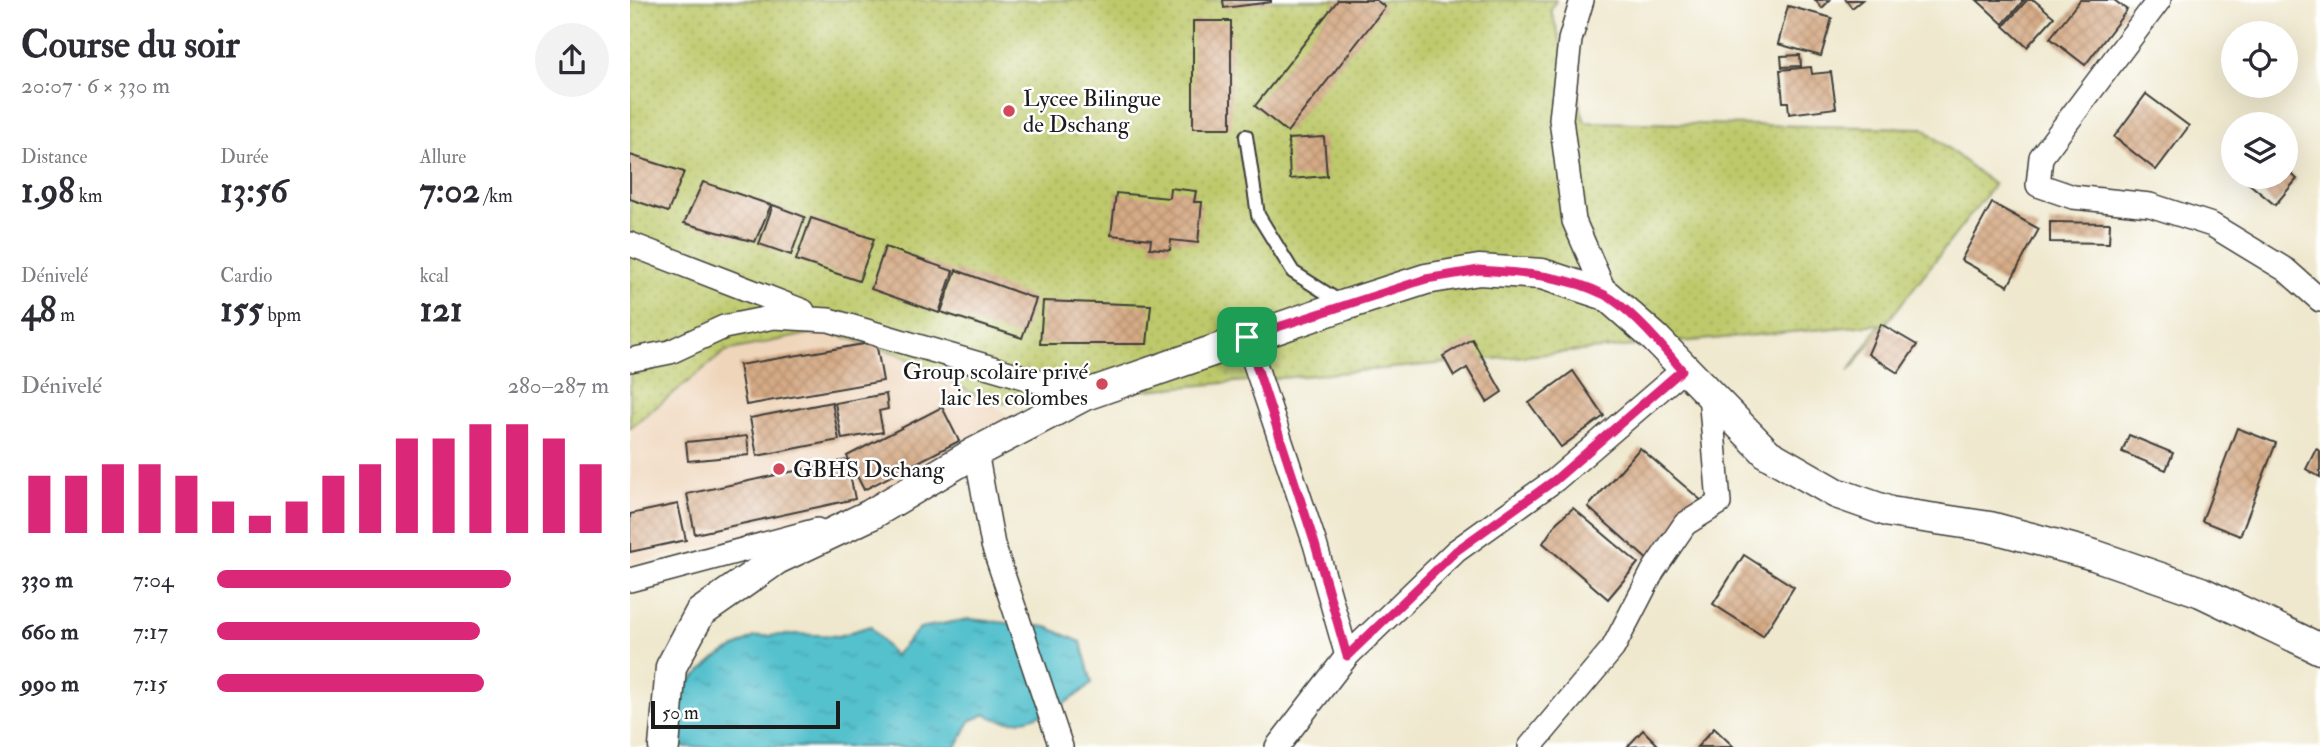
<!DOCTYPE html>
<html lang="fr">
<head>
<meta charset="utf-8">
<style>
	:root { --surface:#fff; --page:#f2f2f3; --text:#2b2b33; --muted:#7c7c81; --accent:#db2777 }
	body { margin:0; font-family:"IM FELL Double Pica",serif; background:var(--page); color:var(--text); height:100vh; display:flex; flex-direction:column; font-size:26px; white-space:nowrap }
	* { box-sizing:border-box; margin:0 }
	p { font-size:23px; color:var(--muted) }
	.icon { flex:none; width:38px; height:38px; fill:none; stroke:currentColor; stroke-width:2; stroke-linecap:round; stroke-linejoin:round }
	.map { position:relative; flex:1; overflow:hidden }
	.sheet { display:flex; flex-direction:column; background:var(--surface); width:630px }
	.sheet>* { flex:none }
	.controls { position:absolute; left:1591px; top:21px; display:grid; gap:14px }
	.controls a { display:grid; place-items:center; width:77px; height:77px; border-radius:50%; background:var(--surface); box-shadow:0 7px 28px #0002; font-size:35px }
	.scale { position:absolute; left:21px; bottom:18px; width:189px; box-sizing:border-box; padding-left:7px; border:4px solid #1c1c1c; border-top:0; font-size:19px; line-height:24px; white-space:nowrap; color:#1c1c1c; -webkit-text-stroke:5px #fff; paint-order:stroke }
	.pin { position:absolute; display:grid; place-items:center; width:60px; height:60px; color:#fff; margin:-30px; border-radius:14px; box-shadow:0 4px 10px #0006 }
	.round { display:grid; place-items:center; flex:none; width:74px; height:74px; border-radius:37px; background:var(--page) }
	.summary { display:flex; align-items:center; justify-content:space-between; height:119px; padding:0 21px }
	h1 { font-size:38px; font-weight:700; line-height:52px }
	.figures { display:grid; grid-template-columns:repeat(3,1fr); gap:10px; height:119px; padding:7px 21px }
	.figures div { display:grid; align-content:center }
	.figures b { font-size:35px; font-weight:700 }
	.figures small { font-size:19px; font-weight:400 }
	.figures p { font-size:19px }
	.chart { height:196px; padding:14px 21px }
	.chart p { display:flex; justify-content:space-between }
	.chart svg { width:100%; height:126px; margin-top:7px; stroke:var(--accent); stroke-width:6 }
	ul { padding:0 21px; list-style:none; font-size:23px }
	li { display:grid; grid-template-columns:112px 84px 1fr; align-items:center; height:52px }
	li i { height:18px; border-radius:9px; background:var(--accent) }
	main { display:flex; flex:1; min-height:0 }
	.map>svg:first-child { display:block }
</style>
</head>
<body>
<main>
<section class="sheet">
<div class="summary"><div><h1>Course du soir</h1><p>20:07 · 6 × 330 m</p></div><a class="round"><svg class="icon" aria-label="share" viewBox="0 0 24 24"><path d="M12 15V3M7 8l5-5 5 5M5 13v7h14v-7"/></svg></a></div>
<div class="figures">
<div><p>Distance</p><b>1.98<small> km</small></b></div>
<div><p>Durée</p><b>13:56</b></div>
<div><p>Allure</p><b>7:02<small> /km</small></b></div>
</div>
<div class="figures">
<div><p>Dénivelé</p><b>48<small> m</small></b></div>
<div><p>Cardio</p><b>155<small> bpm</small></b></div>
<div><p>kcal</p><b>121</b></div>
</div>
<div class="chart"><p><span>Dénivelé</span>280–287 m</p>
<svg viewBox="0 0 160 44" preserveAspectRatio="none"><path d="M5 44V24M15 44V24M25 44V20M35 44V20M45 44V24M55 44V33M65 44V38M75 44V33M85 44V24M95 44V20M105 44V11M115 44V11M125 44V6M135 44V6M145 44V11M155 44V20"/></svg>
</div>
<ul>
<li><b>330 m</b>7:04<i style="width:75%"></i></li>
<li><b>660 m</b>7:17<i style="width:67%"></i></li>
<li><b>990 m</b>7:15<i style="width:68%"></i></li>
</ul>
</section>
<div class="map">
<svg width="1690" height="747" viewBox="0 0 1690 747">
	<defs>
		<pattern id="grass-dots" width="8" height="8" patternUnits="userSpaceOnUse" patternTransform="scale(1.75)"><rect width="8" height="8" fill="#bdc96b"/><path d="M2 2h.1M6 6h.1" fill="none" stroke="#a2ac5c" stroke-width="1.8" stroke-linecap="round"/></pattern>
		<pattern id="water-ripples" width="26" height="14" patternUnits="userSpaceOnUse" patternTransform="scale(1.75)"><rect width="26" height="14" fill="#54c1cd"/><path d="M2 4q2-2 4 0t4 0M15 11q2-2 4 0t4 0" fill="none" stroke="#49a5af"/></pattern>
		<pattern id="building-cross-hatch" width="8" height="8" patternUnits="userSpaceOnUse" patternTransform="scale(1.75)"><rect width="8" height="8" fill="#d5aa85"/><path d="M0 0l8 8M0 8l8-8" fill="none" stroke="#b69272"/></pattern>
	</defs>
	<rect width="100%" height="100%" fill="#fff"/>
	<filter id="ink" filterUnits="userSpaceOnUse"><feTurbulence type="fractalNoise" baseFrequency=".0143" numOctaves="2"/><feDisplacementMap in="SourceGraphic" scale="14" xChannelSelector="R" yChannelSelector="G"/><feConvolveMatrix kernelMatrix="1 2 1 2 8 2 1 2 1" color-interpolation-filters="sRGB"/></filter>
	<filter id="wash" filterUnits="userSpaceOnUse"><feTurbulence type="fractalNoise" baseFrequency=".00686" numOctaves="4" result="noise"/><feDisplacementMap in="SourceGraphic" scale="28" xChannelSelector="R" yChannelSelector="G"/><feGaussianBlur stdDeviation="1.57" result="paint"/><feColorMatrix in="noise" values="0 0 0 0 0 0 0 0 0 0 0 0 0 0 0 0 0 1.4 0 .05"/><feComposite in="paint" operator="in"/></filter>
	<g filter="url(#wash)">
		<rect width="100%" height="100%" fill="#efe8ce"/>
		<polygon fill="#efd6bb" points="193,331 269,354 369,408 379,417 233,510 0,564 0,428 96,351"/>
		<polygon fill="url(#grass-dots)" stroke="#6c7244" stroke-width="2" points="0,0 926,0 921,10 955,122 1293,128 1364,185 1219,371 1250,324 362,404 269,354 193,331 96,351 0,428"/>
		<path fill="url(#water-ripples)" stroke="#386e74" stroke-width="2" d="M339 619 417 627 451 642 462 683C437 705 387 735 356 714L340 721 326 747H37V724L59 682 86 658 124 637 164 634 209 636 240 626 264 656 290 628Z"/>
		<g id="blocks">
			<g fill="url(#building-cross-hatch)">
				<polygon points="593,0 641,0 641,2 594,8"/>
				<polygon points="708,0 746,0 755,7 657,132 625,106"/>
				<polygon points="1185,0 1200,0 1192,8"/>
				<polygon points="1216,0 1232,0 1222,8"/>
				<polygon points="1347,0 1394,0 1373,24"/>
				<polygon points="1397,0 1404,0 1424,17 1397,47 1374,26"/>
				<polygon points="1450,0 1484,0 1497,10 1455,65 1420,38"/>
				<polygon points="1158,6 1202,18 1191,56 1148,44"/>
				<rect x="563" y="21" width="38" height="107"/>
				<polygon points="1170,55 1171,66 1152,67 1151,56"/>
				<polygon points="1181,67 1182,74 1201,72 1206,108 1159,114 1158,102 1153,102 1150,70"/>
				<polygon points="1516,94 1559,126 1526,170 1484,137"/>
				<polygon points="694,137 697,176 660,179 658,139"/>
				<polygon points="0,155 54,172 38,212 0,199"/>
				<polygon points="1656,169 1667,179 1645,205 1611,177 1656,177"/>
				<polygon points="73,182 141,205 125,242 54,223"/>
				<polygon points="540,188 566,191 564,202 572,202 568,243 541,240 540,250 520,248 521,239 481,235 486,193 539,198"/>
				<polygon points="1362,203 1409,229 1378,286 1331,260"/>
				<polygon points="143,205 175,217 161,255 129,244"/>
				<polygon points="181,218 244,239 229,281 166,260"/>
				<polygon points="1420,222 1480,223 1479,243 1420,242"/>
				<polygon points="255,247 323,271 309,313 241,289"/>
				<polygon points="326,270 406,299 392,338 311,312"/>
				<polygon points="413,301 521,305 517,344 410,344"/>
				<polygon points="1251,324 1287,345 1268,373 1238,354"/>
				<polygon points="842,339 872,392 857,402 837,368 824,376 813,356"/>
				<polygon points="246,342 253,381 116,405 109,365"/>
				<polygon points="943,371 974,416 931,447 899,403"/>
				<polygon points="256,394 258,409 249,411 253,432 212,439 205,403"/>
				<polygon points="202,402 209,440 127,456 120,418"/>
				<polygon points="312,407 329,441 234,490 217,456"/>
				<polygon points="1607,428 1646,443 1610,536 1572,521"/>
				<polygon points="1499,435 1543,453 1536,470 1492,452"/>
				<polygon points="117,436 119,455 58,461 56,442"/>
				<polygon points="1010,448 1072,501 1020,562 958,507"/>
				<polygon points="1686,449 1690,451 1690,477 1676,469"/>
				<polygon points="217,460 225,499 65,534 57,494"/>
				<polygon points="48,504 56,540 0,552 0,514"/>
				<polygon points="943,508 1008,563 978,599 913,543 927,522"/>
				<polygon points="1114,555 1164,587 1133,636 1083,604"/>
				<polygon points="1084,728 1104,747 1067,747"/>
				<polygon points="1013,730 1028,745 997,747"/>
			</g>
		</g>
	</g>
	<g filter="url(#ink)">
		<use href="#blocks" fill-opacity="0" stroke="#3c3b37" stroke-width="2"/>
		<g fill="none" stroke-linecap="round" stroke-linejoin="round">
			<defs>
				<polyline id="service" points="616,136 628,215 663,272 712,303"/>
				<g id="minor">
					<polyline points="952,0 940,40 931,119 944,221 976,295"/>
					<polyline points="1529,0 1411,157 1408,185 1443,197 1520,205 1582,225 1656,270 1690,300"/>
					<polyline points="0,244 173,311"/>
					<polyline points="616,337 685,544 717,656"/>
					<polyline points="0,360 40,352 94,327 144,317 199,320 455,395"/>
					<polyline points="346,452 363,545 431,747"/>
					<polyline points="0,580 187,530"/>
					<polyline points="647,747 717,656 826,551 925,480 1053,370"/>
					<polyline points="900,747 983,648 1023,571 1055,524 1089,503 1080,394"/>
				</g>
				<polyline id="tertiary" points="34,747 41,667 70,613 147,559 240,515 346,452 455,395 715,305 796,279 849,270 912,274 976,295 1025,338 1138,454 1206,493 1260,512 1360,527 1464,555 1571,592 1690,649"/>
			</defs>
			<use href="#service" stroke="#3c3b37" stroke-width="16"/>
			<use href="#minor" stroke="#3c3b37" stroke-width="26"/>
			<use href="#tertiary" stroke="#3c3b37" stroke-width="33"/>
			<use href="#service" stroke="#fff" stroke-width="12"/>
			<use href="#minor" stroke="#fff" stroke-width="23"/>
			<use href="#tertiary" stroke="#fff" stroke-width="30"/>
		</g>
	</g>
	<g fill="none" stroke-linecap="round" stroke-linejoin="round" filter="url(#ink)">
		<defs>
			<path id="route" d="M849 270C892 273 936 275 975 295 1000 308 1034 348 1052 370L925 480 826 551 717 656 685 544 617 337 796 279Z"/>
		</defs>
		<use href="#route" stroke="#fff" stroke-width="14"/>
		<use href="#route" stroke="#db2777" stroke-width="9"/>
	</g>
	<g fill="#d1495b" stroke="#fff" stroke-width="2.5">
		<circle cx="379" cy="111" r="7"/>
		<circle cx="472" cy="384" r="7"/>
		<circle cx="149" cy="469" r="7"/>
	</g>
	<g text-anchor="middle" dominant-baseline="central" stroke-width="5" stroke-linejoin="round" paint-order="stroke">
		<g font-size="23" fill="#1c1c1c" stroke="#fff" text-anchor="start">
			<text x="393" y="98">Lycee Bilingue<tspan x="393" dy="26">de Dschang</tspan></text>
			<text x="458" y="371" text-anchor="end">Group scolaire privé<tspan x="458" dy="26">laic les colombes</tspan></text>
			<text x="163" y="469">GBHS Dschang</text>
		</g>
	</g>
</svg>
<div class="controls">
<a><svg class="icon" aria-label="locate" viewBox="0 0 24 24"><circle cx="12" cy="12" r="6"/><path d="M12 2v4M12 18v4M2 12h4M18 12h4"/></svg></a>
<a><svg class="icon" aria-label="layers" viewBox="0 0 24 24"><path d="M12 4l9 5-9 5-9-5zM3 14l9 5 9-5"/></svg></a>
</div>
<div class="scale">50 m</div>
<div class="pin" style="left:617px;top:337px;background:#1e9e55"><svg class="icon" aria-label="arrive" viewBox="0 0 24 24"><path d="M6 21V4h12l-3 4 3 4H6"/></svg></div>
</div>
</main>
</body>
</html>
